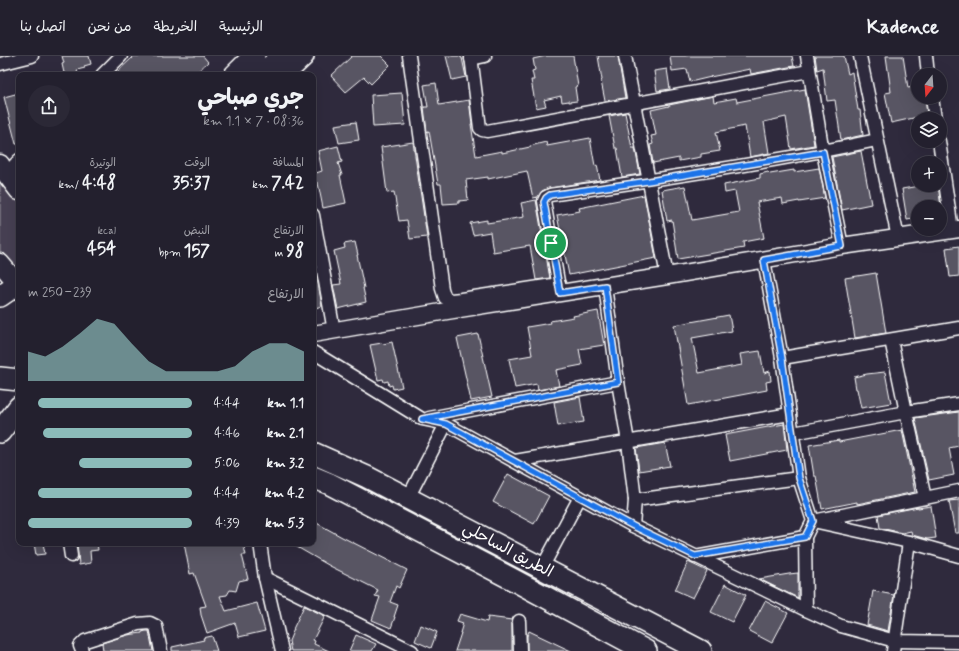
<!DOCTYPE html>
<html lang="ar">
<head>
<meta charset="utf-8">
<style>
	:root { --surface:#23202e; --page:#2b2836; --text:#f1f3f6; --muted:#a3a3aa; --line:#403e4a; --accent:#8bbbb9 }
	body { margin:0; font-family:Mynerve,"Playpen Sans Arabic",sans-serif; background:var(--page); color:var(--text); direction:rtl; height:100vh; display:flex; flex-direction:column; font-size:15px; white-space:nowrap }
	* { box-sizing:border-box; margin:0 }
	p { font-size:13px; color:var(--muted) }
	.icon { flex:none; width:22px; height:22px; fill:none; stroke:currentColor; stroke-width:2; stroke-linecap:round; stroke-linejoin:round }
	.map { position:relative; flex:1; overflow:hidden; direction:ltr }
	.drawer { position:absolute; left:16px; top:16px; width:300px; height:474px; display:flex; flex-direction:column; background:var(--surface); border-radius:8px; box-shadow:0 4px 16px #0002,0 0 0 1px var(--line); direction:rtl }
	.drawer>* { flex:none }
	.needle { width:26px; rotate:197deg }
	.buttons { position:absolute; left:911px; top:12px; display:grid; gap:8px }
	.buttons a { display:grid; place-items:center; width:36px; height:36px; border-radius:50%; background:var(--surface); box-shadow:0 4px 16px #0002,0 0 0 1px var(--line); font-size:20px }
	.pin { position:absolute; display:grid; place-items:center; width:34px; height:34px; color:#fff; margin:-17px; border:2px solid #fff; border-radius:50%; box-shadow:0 1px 4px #0007 }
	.round { display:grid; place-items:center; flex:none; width:42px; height:42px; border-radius:21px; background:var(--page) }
	.head { display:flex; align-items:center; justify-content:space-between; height:68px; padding:0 12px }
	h1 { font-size:22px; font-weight:700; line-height:30px }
	.figures { display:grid; grid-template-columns:repeat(3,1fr); gap:6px; height:68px; padding:4px 12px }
	.figures div { display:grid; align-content:center }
	.figures b { font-size:17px; font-weight:700 }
	.figures small { font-size:11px; font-weight:400 }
	.figures p { font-size:11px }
	.chart { height:112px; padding:8px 12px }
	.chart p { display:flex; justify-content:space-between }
	.chart svg { width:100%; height:72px; margin-top:4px; fill:var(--accent); opacity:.7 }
	ul { padding:0 12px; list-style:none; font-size:13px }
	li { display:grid; grid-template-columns:64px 48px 1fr; align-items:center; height:30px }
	li i { height:10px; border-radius:5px; background:var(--accent) }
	header { display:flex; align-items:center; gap:24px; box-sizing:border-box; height:56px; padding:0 20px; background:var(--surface); border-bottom:1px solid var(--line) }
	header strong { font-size:19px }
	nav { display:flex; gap:22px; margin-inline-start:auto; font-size:14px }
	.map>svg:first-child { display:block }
</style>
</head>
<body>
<header>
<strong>Kadence</strong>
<nav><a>الرئيسية</a><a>الخريطة</a><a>من نحن</a><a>اتصل بنا</a></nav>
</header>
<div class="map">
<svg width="959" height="595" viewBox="0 0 959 595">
	<rect width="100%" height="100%" fill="#2f2a3d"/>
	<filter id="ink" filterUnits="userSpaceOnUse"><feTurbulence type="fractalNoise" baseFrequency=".025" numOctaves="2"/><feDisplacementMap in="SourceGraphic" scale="8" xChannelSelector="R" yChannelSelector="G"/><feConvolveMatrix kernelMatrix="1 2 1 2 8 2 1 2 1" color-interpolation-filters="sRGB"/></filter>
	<g filter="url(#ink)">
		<polygon fill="#464152" stroke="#a2a0a8" points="0,124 19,145 19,219 14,215 0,197"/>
		<g fill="#595564" stroke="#fff">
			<polygon points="62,0 89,0 91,8 84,10 85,12 77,14 78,19 67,19 66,17 64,17 62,8 64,7"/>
			<polygon points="134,0 203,0 208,6 194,19 114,19"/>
			<polygon points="352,0 381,0 390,9 371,28 364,21 346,36 331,20"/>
			<polygon points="446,0 461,0 461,2 462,2 466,21 452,24"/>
			<polygon points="546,0 573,0 578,30 575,31 577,45 569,46 569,45 562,46 561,40 544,44 546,50 536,52 531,24 534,24 532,15 535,14 533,3"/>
			<polygon points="598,0 618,0 625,42 605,45 601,25 602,24"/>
			<polygon points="670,0 792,0 794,10 751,18 750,13 710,21 711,21 690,26 687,13 672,15"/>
			<polygon points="815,0 844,0 848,18 852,16 858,54 860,54 863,79 841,84 835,44 827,45 823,12 817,14"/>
			<polygon points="886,0 903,0 908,32 918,30 918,41 925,41 927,59 891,67 885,37 891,36"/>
			<polygon points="667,13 670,33 657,35 654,15"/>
			<polygon points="436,27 439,49 469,44 472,68 471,68 476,100 502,95 502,97 530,91 530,90 546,86 547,90 590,82 595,110 597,109 600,124 549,132 542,135 538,141 533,142 527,115 488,123 488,121 466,124 468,144 459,145 459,147 443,148 441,128 438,128 429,75 427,76 424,51 428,51 424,29"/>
			<polygon points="805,33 814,89 791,93 786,61 764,66 769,97 750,101 745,70 716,76 720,95 701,98 701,101 679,105 679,102 653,107 650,89 653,88 651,80 656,79 651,54 669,50 669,49 713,40 714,46 736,42 737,46"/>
			<polygon points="19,37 19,88 16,88 4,41"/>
			<polygon points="402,37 405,69 373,71 371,39"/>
			<polygon points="625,57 632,92 635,92 640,118 622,121 617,92 615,92 609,60"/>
			<polygon points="356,66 359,84 339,87 335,69"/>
			<polygon points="413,86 427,181 410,183 407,164 399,165 394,136 387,137 381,91"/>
			<polygon points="338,90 342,106 338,107 342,119 340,119 346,147 323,152 318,127 316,127 313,118 322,115 318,95"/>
			<polygon points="861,95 871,148 842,154 832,101"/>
			<polygon points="819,112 825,142 799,146 799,145 783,148 782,142 757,146 764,182 743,186 744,192 678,203 672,164 667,165 662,134 685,130 692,164 739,156 735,135 725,137 724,129 760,122 760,118 768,116 770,118 794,114 794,116"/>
			<polygon points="925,129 938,129 941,151 918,151 918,162 907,164 902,133"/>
			<polygon points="644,139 656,202 569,219 557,159 580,155 579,152"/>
			<polygon points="536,144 550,222 536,224 530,190 493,196 490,176 473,179 470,167 487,164 487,167 524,161 521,147"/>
			<polygon points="355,186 358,199 357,199 364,232 363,232 366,246 338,253 333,229 341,228 334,195 345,192 344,188"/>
			<polygon points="959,190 959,220 950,221 946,192"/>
			<polygon points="876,217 886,277 855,282 845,222"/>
			<polygon points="317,221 322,250 315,252 313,242 313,222"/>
			<polygon points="598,255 604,289 579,293 582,309 556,314 559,330 538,334 537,328 515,332 509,303 532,299 527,271 551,267 550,265 574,261 573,260"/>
			<polygon points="729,259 732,275 692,282 699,317 742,309 740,298 760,295 764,317 770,315 771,325 766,326 767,334 688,349 674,269"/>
			<polygon points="478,278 492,341 471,345 457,282"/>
			<polygon points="392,286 402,331 393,333 392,329 389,330 388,325 384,326 383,323 378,324 370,289 382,287 383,288"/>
			<polygon points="885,316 891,347 861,352 857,333 856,333 854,321 867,318"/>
			<polygon points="580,341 584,366 558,370 554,346"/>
			<polygon points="959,356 959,390 949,392 954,419 929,424 915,362"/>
			<polygon points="784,368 787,394 730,405 725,379"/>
			<polygon points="902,374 915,436 857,448 857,446 822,453 816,420 814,420 809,389 839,384 839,386"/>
			<polygon points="665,387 670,410 639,415 636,392"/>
			<polygon points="508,418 549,440 534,468 493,446"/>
			<polygon points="959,444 959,477 955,477 949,445"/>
			<polygon points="931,450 936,482 927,483 912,479 911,475 902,477 898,476 897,475 894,475 880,472 878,459 918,451 918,452"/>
			<polygon points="313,465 342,481 407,514 399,532 396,530 390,546 398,549 394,561 395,561 391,572 372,564 380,541 375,540 378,534 330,510 290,487 313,487"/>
			<polygon points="34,487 43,487 45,498 36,499"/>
			<polygon points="77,487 97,487 98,494 90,495 91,507 79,509"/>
			<polygon points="184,487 243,487 246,499 242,499 248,523 239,525 236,535 230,534 227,539 220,540 226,555 257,547 265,575 239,581 235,567 207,577 201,559 200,551 206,550 194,517 190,518"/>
			<polygon points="688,506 707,515 693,542 675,534"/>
			<polygon points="798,517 798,542 759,523 789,518"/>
			<polygon points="725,528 746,539 732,566 711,556"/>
			<polygon points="873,535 894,539 888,575 867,569"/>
			<polygon points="765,545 788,557 772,587 749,575"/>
			<polygon points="304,550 325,560 313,584 315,585 314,588 329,595 291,595 289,585 294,573 293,573"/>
			<polygon points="460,558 487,566 488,561 512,564 512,595 455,595 461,577 460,577 463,567 457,565"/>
			<polygon points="421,569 437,576 431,592 415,585"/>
			<polygon points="146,575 149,575 153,595 103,595 102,587 127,579 142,577 142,576"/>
			<polygon points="529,575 571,595 527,595 527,580"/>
			<polygon points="356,579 376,588 372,595 349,595"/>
			<polygon points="212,580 217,595 172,595 172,591 204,584 203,582"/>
		</g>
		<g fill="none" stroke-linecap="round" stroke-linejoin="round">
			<defs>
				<g id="street">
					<polyline points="409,0 442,233 445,242 451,244 461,243 559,228"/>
					<polyline points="471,0 480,72 482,74 487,75 809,15"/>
					<polyline points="625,0 667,220"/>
					<polyline points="807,0 823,96 842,190"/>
					<polyline points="860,0 898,182"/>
					<polyline points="926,0 928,19"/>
					<polyline points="471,3 485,0"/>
					<polyline points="0,8 32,0"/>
					<polyline points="102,19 121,0"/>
					<polyline points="932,41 935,63"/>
					<polyline points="939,85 952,174"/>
					<polyline points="6,118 19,104"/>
					<polyline points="313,159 334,275"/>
					<polyline points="764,204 782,302 799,422 813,465 805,481 806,554"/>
					<polyline points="605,230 618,326 628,386 635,444 633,470"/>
					<path d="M560 237 544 145 546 141 550 139C659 123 769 107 877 84"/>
					<polyline points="313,296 422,363 446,368 633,470 806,554 841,570 895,585 959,586"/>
					<polyline points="782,302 959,272"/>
					<polyline points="429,362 618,326"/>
					<polyline points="793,377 906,356 891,284"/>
					<polyline points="515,405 790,358"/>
					<polyline points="408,442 446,368"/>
					<polyline points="925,442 906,356 959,348"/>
					<polyline points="635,444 799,422"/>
					<polyline points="818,464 959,435"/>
					<polyline points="813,465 909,486 959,500"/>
					<polyline points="69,487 71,500"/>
					<polyline points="260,487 265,522 282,595"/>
					<polyline points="695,501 805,481"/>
					<polyline points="542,512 580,441"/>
					<polyline points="265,522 412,595"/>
					<polyline points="519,565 520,595"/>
					<polyline points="82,595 80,590 85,585 138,568 150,567 156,570 161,595"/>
					<polyline points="893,595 909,486"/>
				</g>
				<polyline id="secondary" points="313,278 447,255 667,220 842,190 959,173"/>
				<g id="primary">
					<polyline points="0,108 6,118 19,135"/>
					<polyline points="0,207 18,228"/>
				</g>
				<g id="highway">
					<polyline points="235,19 254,0"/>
					<polyline points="261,19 282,0"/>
					<polyline points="283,19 303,0"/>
					<polyline points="0,240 19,227"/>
					<polyline points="0,322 19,324"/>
					<polyline points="0,376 19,351"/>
					<polyline points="313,397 367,421 701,595"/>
					<polyline points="313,421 330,428 512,523 646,595"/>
				</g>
			</defs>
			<use href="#street" stroke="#fff" stroke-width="15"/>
			<use href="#secondary" stroke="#fff" stroke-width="19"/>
			<use href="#primary" stroke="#fff" stroke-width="21"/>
			<use href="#highway" stroke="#fff" stroke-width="24"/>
			<use href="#street" stroke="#2f2a3d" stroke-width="12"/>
			<use href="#secondary" stroke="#2f2a3d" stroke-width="16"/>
			<use href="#primary" stroke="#2f2a3d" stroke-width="18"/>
			<use href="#highway" stroke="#2f2a3d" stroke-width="21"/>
		</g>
	</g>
	<g fill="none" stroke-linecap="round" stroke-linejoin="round" filter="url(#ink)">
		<defs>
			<polygon id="route" points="823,96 842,190 764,204 782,302 799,422 813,465 805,481 695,500 633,470 446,368 422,363 618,326 605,230 560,237 544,146 546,142 550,139 649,125"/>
		</defs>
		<use href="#route" stroke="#fff" stroke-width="8"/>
		<use href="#route" stroke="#1a73e8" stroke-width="5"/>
	</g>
	<g text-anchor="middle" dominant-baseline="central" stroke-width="3" stroke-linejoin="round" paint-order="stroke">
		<g font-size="16" fill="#fff" stroke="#2f2a3d">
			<text transform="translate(508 494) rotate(28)">الطريق الساحلي</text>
		</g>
	</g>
</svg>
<div class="buttons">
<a><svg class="needle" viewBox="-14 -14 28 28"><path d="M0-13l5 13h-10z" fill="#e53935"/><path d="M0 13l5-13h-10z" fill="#a3a3aa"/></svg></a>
<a><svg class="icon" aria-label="layers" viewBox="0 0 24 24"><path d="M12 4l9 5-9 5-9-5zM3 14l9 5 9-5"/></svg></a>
<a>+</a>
<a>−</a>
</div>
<div class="pin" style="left:551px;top:187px;background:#1e9e55"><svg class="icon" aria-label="arrive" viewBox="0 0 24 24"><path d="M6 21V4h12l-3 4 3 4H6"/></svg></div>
<section class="drawer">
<div class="head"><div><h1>جري صباحي</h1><p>08:36 · 7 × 1.1 km</p></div><a class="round"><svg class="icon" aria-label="share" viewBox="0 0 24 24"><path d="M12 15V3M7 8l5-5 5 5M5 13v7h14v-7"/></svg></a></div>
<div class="figures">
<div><p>المسافة</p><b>7.42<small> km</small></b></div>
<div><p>الوقت</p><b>35:37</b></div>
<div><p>الوتيرة</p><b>4:48<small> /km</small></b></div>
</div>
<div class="figures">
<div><p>الارتفاع</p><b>98<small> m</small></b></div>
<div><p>النبض</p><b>157<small> bpm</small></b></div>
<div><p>kcal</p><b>454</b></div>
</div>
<div class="chart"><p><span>الارتفاع</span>239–250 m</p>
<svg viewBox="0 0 160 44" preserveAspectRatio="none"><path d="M0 44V26L10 29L20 23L30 15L40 6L50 9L60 21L70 32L80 38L90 38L100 38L110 38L120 35L130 26L140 21L150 21L160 26V44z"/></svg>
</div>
<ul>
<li><b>1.1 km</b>4:44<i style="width:94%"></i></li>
<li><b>2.1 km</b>4:46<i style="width:91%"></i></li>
<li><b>3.2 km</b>5:06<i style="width:69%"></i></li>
<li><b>4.2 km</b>4:44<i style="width:94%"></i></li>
<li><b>5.3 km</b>4:39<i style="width:100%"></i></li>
</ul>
</section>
</div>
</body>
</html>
